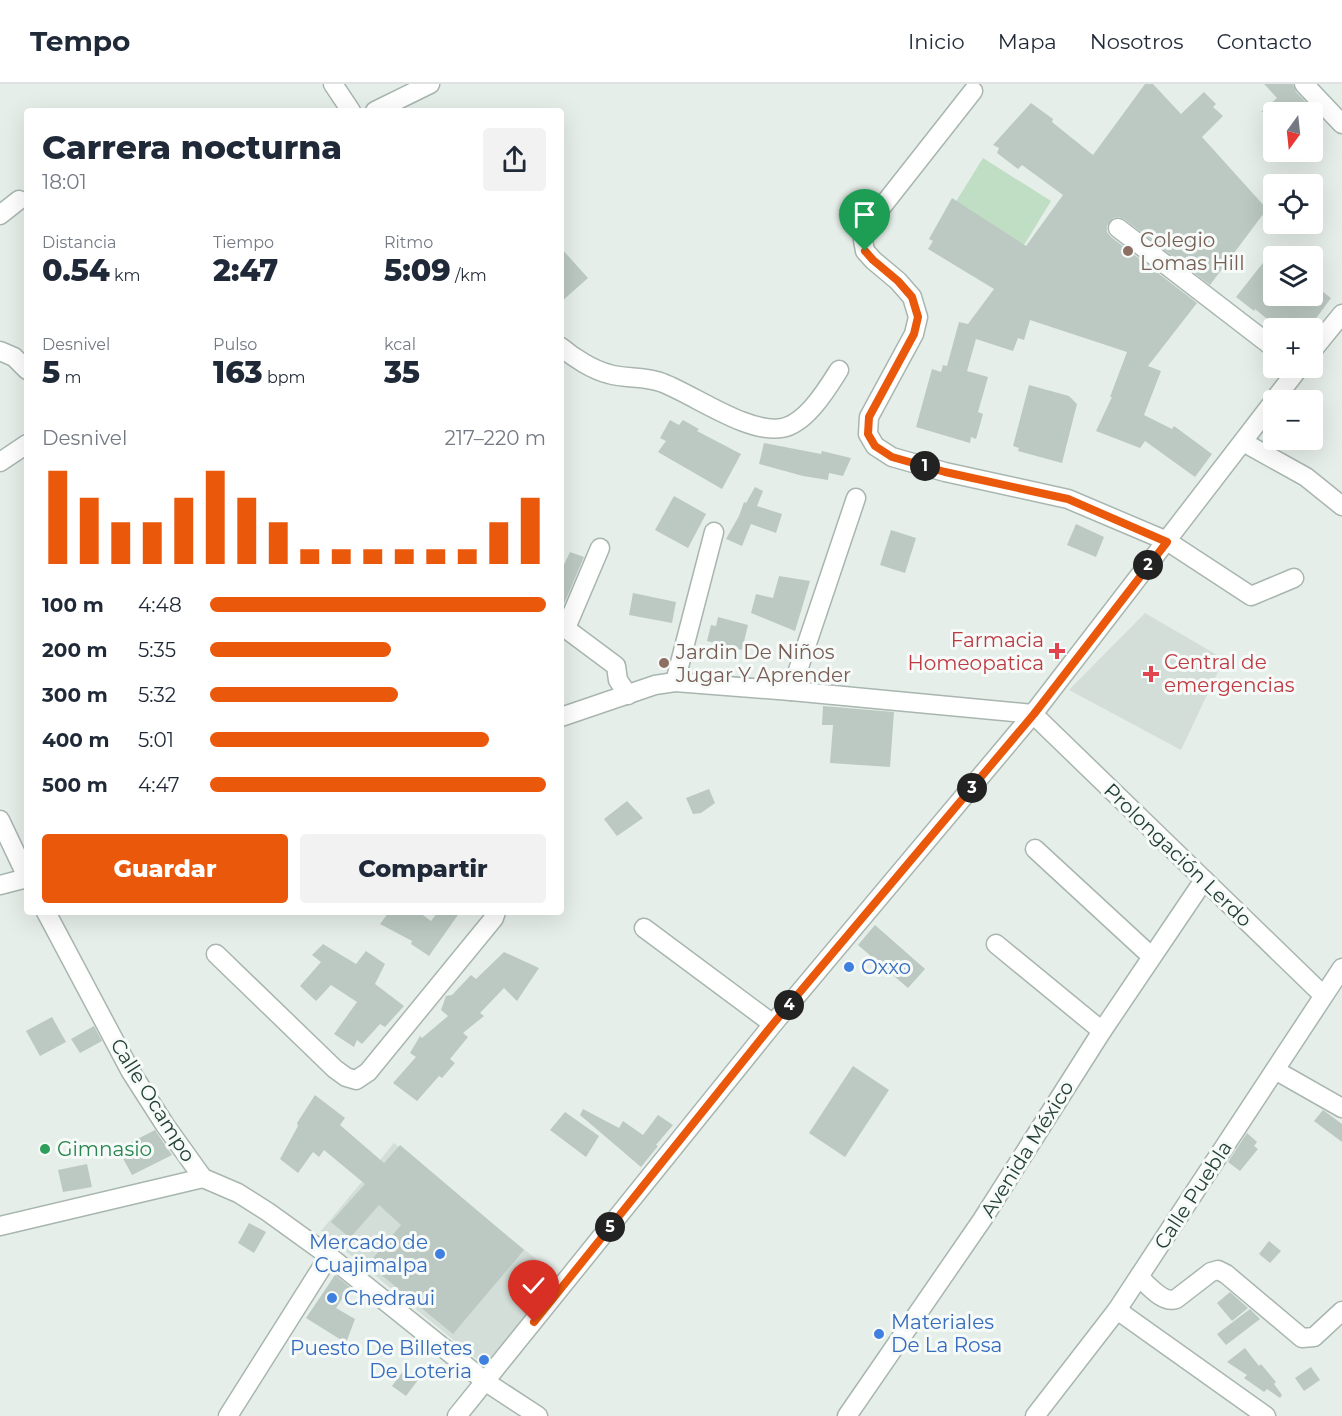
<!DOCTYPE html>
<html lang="es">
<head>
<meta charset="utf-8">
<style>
	:root { --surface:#fff; --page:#f2f2f3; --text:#1f2937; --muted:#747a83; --line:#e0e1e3; --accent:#ea580c }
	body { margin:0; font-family:Montserrat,sans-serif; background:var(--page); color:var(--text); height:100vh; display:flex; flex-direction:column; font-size:22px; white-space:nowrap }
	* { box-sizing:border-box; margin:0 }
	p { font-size:20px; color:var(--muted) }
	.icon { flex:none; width:33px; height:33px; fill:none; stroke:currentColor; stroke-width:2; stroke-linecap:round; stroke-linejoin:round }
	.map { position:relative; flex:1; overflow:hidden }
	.side { position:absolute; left:24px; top:24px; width:540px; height:807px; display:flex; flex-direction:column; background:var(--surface); border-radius:6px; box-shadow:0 6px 24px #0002 }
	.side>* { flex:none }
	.needle { width:39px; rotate:195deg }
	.controls { position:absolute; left:1263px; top:18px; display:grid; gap:12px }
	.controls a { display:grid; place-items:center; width:60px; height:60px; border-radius:6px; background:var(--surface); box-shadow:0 6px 24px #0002; font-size:30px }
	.pin { position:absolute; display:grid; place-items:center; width:51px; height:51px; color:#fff; margin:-62px -26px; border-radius:50% 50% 50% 0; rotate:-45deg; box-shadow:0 0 6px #0007 }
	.pin .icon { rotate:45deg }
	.km { position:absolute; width:30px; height:30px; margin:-15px; border-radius:50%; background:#222; color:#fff; font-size:16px; line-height:30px; text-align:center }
	.round { display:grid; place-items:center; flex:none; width:63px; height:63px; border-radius:6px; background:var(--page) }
	.summary { display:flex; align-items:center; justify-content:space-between; height:102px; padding:0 18px }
	h1 { font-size:33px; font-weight:800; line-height:45px }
	.metrics { display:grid; grid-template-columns:repeat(3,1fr); gap:9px; height:102px; padding:6px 18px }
	.metrics div { display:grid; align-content:center }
	.metrics b { font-size:30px; font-weight:800 }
	.metrics small { font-size:16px; font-weight:400 }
	.metrics p { font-size:16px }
	.chart { height:168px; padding:12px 18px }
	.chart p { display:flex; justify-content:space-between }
	.chart svg { width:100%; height:108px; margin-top:6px; stroke:var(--accent); stroke-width:6 }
	.button { display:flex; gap:12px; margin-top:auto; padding:12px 18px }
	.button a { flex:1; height:69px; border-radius:6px; background:var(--accent); color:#fff; font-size:24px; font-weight:800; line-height:69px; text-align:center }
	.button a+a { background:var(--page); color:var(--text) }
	ul { padding:0 18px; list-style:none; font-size:20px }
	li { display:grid; grid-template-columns:96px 72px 1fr; align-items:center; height:45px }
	li i { height:15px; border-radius:8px; background:var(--accent) }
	header { display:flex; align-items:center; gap:36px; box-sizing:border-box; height:84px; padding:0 30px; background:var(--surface); border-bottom:2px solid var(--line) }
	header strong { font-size:28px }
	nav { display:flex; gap:33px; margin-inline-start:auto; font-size:21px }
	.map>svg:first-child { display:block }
</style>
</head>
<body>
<header>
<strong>Tempo</strong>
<nav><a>Inicio</a><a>Mapa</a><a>Nosotros</a><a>Contacto</a></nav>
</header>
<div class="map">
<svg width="1342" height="1332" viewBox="0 0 1342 1332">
	<rect width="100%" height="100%" fill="#e6eee9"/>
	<g fill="#d4ded8">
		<polygon points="1145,529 1224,575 1181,666 1069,606"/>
		<polygon points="394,1059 558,1193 485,1282 321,1147"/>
	</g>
	<polygon fill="#c0dec4" points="983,74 1051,117 1021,166 952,124"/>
	<g fill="#bbc9c2">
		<polygon points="1145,0 1153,0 1181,30 1204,8 1216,20 1213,23 1223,32 1202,53 1267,125 1210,201 1124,135 1119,133 1113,134 1107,142 1107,148 1111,153 1197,219 1148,282 1161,287 1144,331 1172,345 1174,342 1212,370 1195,393 1145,357 1140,364 1096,347 1112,313 1110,313 1127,268 1030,236 1024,256 1018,254 1013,267 976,255 967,287 988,293 978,328 983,330 976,355 971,353 970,359 916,343 932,285 941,288 943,281 947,282 959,238 968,240 994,205 928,165 933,157 929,155 952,114 1026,162 1063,111 1022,81 1018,85 997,69 999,64 993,61 1031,19 1053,35 1052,38 1093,71"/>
		<polygon points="1264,0 1293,0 1296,8 1310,22 1303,28 1261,28 1277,14"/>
		<polygon points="561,164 588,194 561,218"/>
		<polygon points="1274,165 1274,212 1312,212 1314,201 1331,214 1309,244 1278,244 1255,225 1254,227 1236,213"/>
		<polygon points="1029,301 1069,312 1077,320 1062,379 1018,367 1019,364 1013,362"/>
		<polygon points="670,336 679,341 683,336 699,345 697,347 741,370 722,405 658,368 666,357 660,354"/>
		<polygon points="764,359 821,370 822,367 851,374 843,392 829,389 828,396 803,392 759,380"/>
		<polygon points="755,403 763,407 757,422 782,430 776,449 751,440 742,462 726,455 739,432 744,418 746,419"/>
		<polygon points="674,412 706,430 688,464 655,446"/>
		<polygon points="1076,440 1104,453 1096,473 1067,461"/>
		<polygon points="891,446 916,454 905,489 880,481"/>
		<polygon points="570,468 584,473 561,527 561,487"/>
		<polygon points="779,492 810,497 795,547 751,529 756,510 773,514"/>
		<polygon points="633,509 676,518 672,539 629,531"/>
		<polygon points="718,533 748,541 742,566 707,557 711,541 716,542"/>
		<polygon points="823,622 894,628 890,683 830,679 833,641 822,641"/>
		<polygon points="709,705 715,719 701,729 693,730 686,714"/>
		<polygon points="627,717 643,734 617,752 604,735"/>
		<polygon points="389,828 419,828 431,837 438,828 460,828 429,872 411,860 412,857 380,840"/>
		<polygon points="875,841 925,885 908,904 858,861"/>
		<polygon points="323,860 356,880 366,867 385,880 375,900 404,922 385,943 380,940 362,960 357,956 354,963 334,950 357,918 331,901 316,917 300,902 321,878 312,871"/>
		<polygon points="504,868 539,884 517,917 504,904 480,929 484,932 463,949 468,953 450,975 455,979 442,994 439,992 417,1017 393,999 416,973 410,969 420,952 422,954 448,932 441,926 446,912 452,911 471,891 476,895"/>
		<polygon points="52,933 66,958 40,972 26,947"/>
		<polygon points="94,942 102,957 80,969 71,955"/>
		<polygon points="853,982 889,1006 845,1073 809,1049"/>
		<polygon points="315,1011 345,1034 340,1041 384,1079 400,1061 524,1166 453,1250 368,1180 401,1141 379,1121 350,1154 331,1138 365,1100 324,1066 319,1073 313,1068 298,1089 280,1075 298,1042 297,1039"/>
		<polygon points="583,1025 619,1044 623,1037 643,1051 658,1031 673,1041 656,1061 658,1062 641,1083 580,1031"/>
		<polygon points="1323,1026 1342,1040 1342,1058 1314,1037"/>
		<polygon points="565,1028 599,1052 586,1073 550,1046"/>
		<polygon points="155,1046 172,1071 132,1091 118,1065"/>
		<polygon points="1247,1049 1257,1058 1254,1062 1258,1065 1240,1087 1228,1078"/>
		<polygon points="87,1080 92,1103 63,1108 58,1086"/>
		<polygon points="249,1139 266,1148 254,1169 238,1159"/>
		<polygon points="1269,1157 1281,1167 1270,1179 1259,1170"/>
		<polygon points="335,1191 350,1203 336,1224 355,1235 346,1259 306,1234"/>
		<polygon points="1230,1208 1248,1224 1232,1237 1217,1219"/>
		<polygon points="1250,1225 1260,1235 1226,1261 1217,1250"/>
		<polygon points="1245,1264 1259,1282 1261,1280 1276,1298 1274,1300 1282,1311 1280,1314 1267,1305 1264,1308 1244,1294 1247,1291 1227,1278"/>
		<polygon points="1311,1283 1320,1296 1304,1307 1295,1294"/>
		<polygon points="404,1286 418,1296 406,1312 392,1302"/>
	</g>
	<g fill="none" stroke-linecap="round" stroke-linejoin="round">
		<defs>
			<g id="minor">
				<polyline points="333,0 351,27"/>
				<polyline points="1304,0 1342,40"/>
				<polyline points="973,7 866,143 863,156 865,167 873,176 898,197 912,213 918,233 914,250 869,333 868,350 875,362 892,373 945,388 1068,415 1167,457 1251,512 1294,494"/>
				<polyline points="375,27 430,0"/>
				<polyline points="0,131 19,116"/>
				<polyline points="1118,144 1274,264"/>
				<path d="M561 263C574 274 593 286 609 290 626 295 647 292 663 299 696 312 748 350 782 344 806 340 827 305 839 286"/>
				<polyline points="0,267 14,273 27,286"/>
				<polyline points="1312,267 1342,230"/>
				<polyline points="1274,316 1299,284"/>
				<polyline points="1243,358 1306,393 1342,422"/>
				<polyline points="0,378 27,360"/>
				<polyline points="561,541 616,582 618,596 628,611"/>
				<polyline points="566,544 600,464"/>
				<polyline points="675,598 714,448"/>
				<polyline points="791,607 856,414"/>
				<polyline points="1033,630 1323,911"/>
				<polyline points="561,633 655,601 675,598 791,607 1033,630"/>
				<polyline points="0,736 27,793"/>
				<polyline points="1035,765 1151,872"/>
				<polyline points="0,801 27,794"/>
				<polyline points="46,828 131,988 165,1041 203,1094 238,1109 268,1128 329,1172 486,1298 538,1332"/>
				<polyline points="644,844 773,940"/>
				<polyline points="996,860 1102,947"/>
				<polyline points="216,870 335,985 346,993 356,996 368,988 494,834 496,828"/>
				<polyline points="1275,986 1342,1024"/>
				<polyline points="0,1142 203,1094"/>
				<path d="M1139 1193C1148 1201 1163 1220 1176 1215L1211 1188 1218 1186 1226 1190 1302 1254 1314 1253 1342 1227"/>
				<polyline points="1117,1226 1266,1332"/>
				<polyline points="228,1332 329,1172"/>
				<polyline points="457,1332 773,940 1033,630 1274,317"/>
				<polyline points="847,1332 982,1136 1102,947 1204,796"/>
				<polyline points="1035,1332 1117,1226 1342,884"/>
			</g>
		</defs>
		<use href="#minor" stroke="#a8b6af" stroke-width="21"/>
		<use href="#minor" stroke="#fff" stroke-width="18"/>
	</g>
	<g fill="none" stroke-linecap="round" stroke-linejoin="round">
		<defs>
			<polyline id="route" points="534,1238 773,940 1034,630 1167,458 1068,415 945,388 892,373 875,362 868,350 869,333 914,250 918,233 912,213 898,197 873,176 865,167"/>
		</defs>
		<use href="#route" stroke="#fff" stroke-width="12"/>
		<use href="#route" stroke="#ea580c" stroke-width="8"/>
	</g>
	<g fill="#8d6e63" stroke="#f6faf8" stroke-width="2">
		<circle cx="1128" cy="167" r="6"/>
		<circle cx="664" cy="579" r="6"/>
	</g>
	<g fill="#e0444e" stroke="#f6faf8" stroke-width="2">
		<path d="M1054 558h6v6h6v6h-6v6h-6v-6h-6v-6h6z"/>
		<path d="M1148 581h6v6h6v6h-6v6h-6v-6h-6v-6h6z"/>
	</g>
	<g fill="#3f7fe0" stroke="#f6faf8" stroke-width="2">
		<circle cx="849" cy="883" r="6"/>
		<circle cx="440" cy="1170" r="6"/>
		<circle cx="332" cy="1214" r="6"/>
		<circle cx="879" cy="1250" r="6"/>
		<circle cx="484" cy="1276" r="6"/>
	</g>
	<circle fill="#2e9e5b" stroke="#f6faf8" stroke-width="2" cx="45" cy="1065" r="6"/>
	<g text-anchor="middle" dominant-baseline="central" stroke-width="6" stroke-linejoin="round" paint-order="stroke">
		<g font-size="20" fill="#785e54" stroke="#f6faf8" text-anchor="start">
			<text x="1140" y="156">Colegio<tspan x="1140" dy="23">Lomas Hill</tspan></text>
			<text x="676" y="568">Jardin De Niños<tspan x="676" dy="23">Jugar Y Aprender</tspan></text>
		</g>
		<g font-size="20" fill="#be3a42" stroke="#f6faf8" text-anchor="end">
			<text x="1044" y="556">Farmacia<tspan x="1044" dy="23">Homeopatica</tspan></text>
			<text x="1164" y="578" text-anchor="start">Central de<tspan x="1164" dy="23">emergencias</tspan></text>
		</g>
		<g font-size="20" fill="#254035" stroke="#f6faf8">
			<text transform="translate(1178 771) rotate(44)">Prolongación Lerdo</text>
			<text transform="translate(153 1016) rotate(58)">Calle Ocampo</text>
			<text transform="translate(1027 1065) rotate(-58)">Avenida México</text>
			<text transform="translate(1193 1111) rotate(-57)">Calle Puebla</text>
		</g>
		<g font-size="20" fill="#366cbe" stroke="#f6faf8" text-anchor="start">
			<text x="861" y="883">Oxxo</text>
			<text x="428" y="1158" text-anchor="end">Mercado de<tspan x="428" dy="23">Cuajimalpa</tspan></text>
			<text x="344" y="1214">Chedraui</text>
			<text x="891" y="1238">Materiales<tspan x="891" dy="23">De La Rosa</tspan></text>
			<text x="472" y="1264" text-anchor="end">Puesto De Billetes<tspan x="472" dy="23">De Loteria</tspan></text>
		</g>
		<g font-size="20" fill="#27864d" stroke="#f6faf8" text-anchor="start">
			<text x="57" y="1065">Gimnasio</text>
		</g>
	</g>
</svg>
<div class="controls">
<a><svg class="needle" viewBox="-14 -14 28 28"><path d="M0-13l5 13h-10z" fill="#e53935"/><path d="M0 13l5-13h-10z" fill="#747a83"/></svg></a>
<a><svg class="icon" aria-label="locate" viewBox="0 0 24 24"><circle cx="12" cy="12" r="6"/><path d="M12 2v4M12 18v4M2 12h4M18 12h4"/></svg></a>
<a><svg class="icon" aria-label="layers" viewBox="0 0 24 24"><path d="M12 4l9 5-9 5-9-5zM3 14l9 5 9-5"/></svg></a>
<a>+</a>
<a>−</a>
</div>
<div class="pin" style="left:865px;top:167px;background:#1e9e55"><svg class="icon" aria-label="arrive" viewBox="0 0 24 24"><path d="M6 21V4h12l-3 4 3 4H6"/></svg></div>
<div class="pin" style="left:534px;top:1238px;background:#d93025"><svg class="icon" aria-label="check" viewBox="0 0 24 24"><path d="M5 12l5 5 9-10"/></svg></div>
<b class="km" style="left:925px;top:382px">1</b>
<b class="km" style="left:1148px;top:481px">2</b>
<b class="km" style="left:972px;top:704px">3</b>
<b class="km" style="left:789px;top:921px">4</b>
<b class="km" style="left:610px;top:1143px">5</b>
<section class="side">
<div class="summary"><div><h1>Carrera nocturna</h1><p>18:01</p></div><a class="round"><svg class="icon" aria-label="share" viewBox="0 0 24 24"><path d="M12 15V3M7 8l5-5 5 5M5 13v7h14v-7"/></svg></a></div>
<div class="metrics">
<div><p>Distancia</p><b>0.54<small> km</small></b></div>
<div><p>Tiempo</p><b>2:47</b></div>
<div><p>Ritmo</p><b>5:09<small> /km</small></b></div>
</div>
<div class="metrics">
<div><p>Desnivel</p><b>5<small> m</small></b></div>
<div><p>Pulso</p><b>163<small> bpm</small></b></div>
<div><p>kcal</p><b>35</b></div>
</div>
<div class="chart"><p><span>Desnivel</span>217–220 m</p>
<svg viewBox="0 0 160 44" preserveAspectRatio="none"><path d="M5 44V6M15 44V17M25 44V27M35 44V27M45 44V17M55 44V6M65 44V17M75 44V27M85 44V38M95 44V38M105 44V38M115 44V38M125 44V38M135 44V38M145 44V27M155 44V17"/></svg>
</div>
<ul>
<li><b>100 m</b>4:48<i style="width:100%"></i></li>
<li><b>200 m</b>5:35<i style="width:54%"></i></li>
<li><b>300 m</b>5:32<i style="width:56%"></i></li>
<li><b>400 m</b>5:01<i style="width:83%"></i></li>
<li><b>500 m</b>4:47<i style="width:100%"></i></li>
</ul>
<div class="button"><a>Guardar</a><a>Compartir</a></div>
</section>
</div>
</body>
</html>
